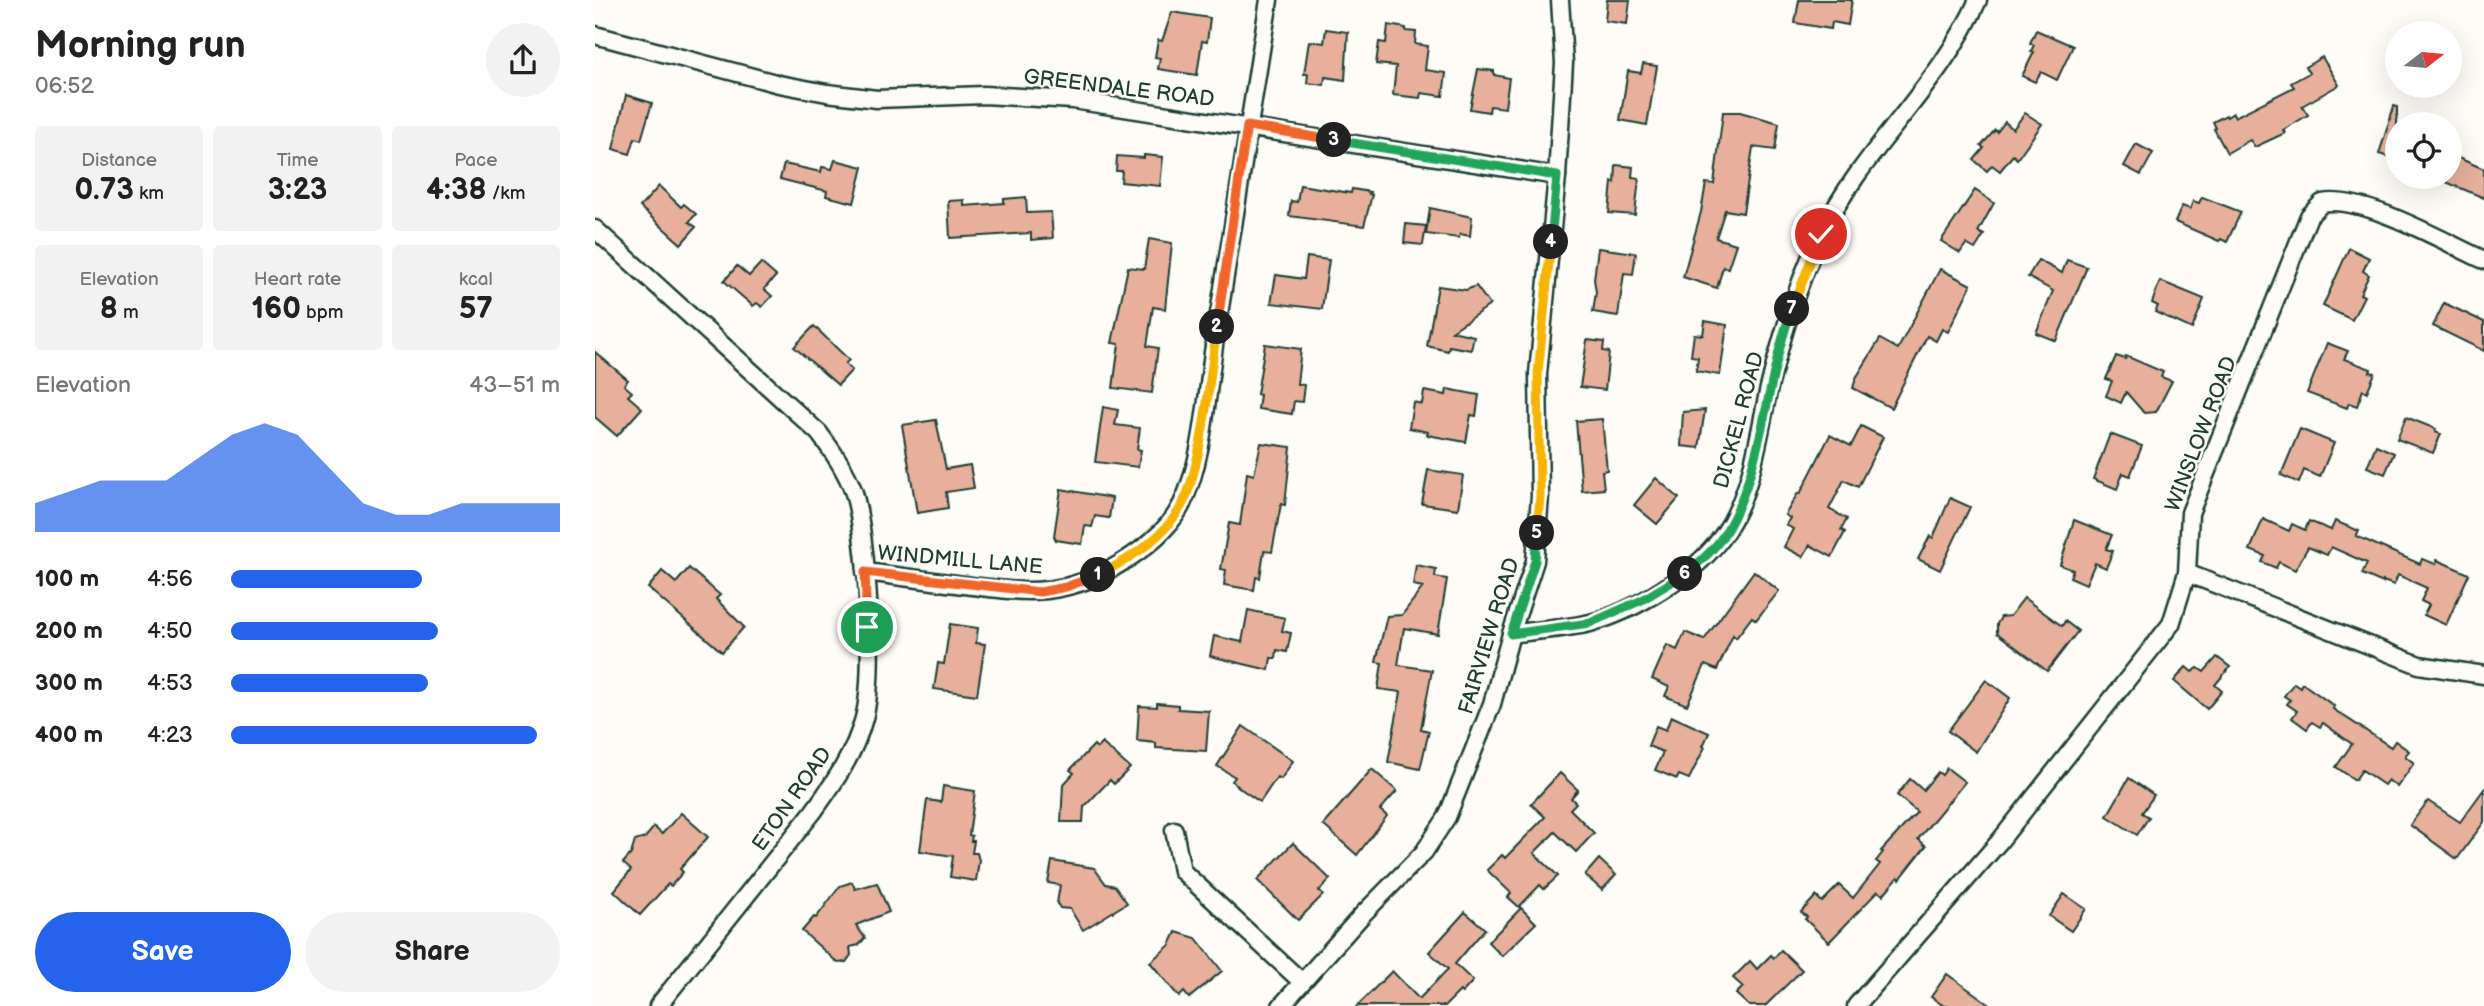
<!DOCTYPE html>
<html lang="en">
<head>
<meta charset="utf-8">
<style>
	:root { --surface:#fff; --page:#f2f2f2; --text:#222; --muted:#767676; --accent:#2563eb }
	body { margin:0; font-family:"Balsamiq Sans",sans-serif; background:var(--page); color:var(--text); height:100vh; display:flex; flex-direction:column; font-size:26px; white-space:nowrap }
	* { box-sizing:border-box; margin:0 }
	p { font-size:23px; color:var(--muted) }
	.icon { flex:none; width:38px; height:38px; fill:none; stroke:currentColor; stroke-width:2; stroke-linecap:round; stroke-linejoin:round }
	.map { position:relative; flex:1; overflow:hidden }
	.drawer { display:flex; flex-direction:column; background:var(--surface); width:595px }
	.drawer>* { flex:none }
	.needle { width:46px; rotate:74deg }
	.buttons { position:absolute; left:1790px; top:21px; display:grid; gap:14px }
	.buttons a { display:grid; place-items:center; width:77px; height:77px; border-radius:50%; background:var(--surface); box-shadow:0 7px 28px #0002; font-size:35px }
	.pin { position:absolute; display:grid; place-items:center; width:60px; height:60px; color:#fff; margin:-30px; border:4px solid #fff; border-radius:50%; box-shadow:0 2px 7px #0007 }
	.km { position:absolute; width:35px; height:35px; margin:-18px; border-radius:50%; background:#222; color:#fff; font-size:19px; line-height:35px; text-align:center }
	.round { display:grid; place-items:center; flex:none; width:74px; height:74px; border-radius:37px; background:var(--page) }
	.summary { display:flex; align-items:center; justify-content:space-between; height:119px; padding:0 35px }
	h1 { font-size:38px; font-weight:700; line-height:52px }
	.figures { display:grid; grid-template-columns:repeat(3,1fr); gap:10px; height:119px; padding:7px 35px }
	.figures div { display:grid; align-content:center; border-radius:7px; background:var(--page); text-align:center }
	.figures b { font-size:30px; font-weight:700 }
	.figures small { font-size:19px; font-weight:400 }
	.figures p { font-size:19px }
	.chart { height:196px; padding:14px 35px }
	.chart p { display:flex; justify-content:space-between }
	.chart svg { width:100%; height:126px; margin-top:7px; fill:var(--accent); opacity:.7 }
	.button { display:flex; gap:14px; margin-top:auto; padding:14px 35px }
	.button a { flex:1; height:80px; border-radius:42px; background:var(--accent); color:#fff; font-size:28px; font-weight:700; line-height:80px; text-align:center }
	.button a+a { background:var(--page); color:var(--text) }
	ul { padding:0 35px; list-style:none; font-size:23px }
	li { display:grid; grid-template-columns:112px 84px 1fr; align-items:center; height:52px }
	li i { height:18px; border-radius:9px; background:var(--accent) }
	main { display:flex; flex:1; min-height:0 }
	.map>svg:first-child { display:block }
</style>
</head>
<body>
<main>
<section class="drawer">
<div class="summary"><div><h1>Morning run</h1><p>06:52</p></div><a class="round"><svg class="icon" aria-label="share" viewBox="0 0 24 24"><path d="M12 15V3M7 8l5-5 5 5M5 13v7h14v-7"/></svg></a></div>
<div class="figures">
<div><p>Distance</p><b>0.73<small> km</small></b></div>
<div><p>Time</p><b>3:23</b></div>
<div><p>Pace</p><b>4:38<small> /km</small></b></div>
</div>
<div class="figures">
<div><p>Elevation</p><b>8<small> m</small></b></div>
<div><p>Heart rate</p><b>160<small> bpm</small></b></div>
<div><p>kcal</p><b>57</b></div>
</div>
<div class="chart"><p><span>Elevation</span>43–51 m</p>
<svg viewBox="0 0 160 44" preserveAspectRatio="none"><path d="M0 44V34L10 30L20 26L30 26L40 26L50 18L60 10L70 6L80 10L90 22L100 34L110 38L120 38L130 34L140 34L150 34L160 34V44z"/></svg>
</div>
<ul>
<li><b>100 m</b>4:56<i style="width:58%"></i></li>
<li><b>200 m</b>4:50<i style="width:63%"></i></li>
<li><b>300 m</b>4:53<i style="width:60%"></i></li>
<li><b>400 m</b>4:23<i style="width:93%"></i></li>
</ul>
<div class="button"><a>Save</a><a>Share</a></div>
</section>
<div class="map">
<svg width="1889" height="1006" viewBox="0 0 1889 1006">
	<rect width="100%" height="100%" fill="#fdfcf7"/>
	<filter id="ink" filterUnits="userSpaceOnUse"><feTurbulence type="fractalNoise" baseFrequency=".0143" numOctaves="2"/><feDisplacementMap in="SourceGraphic" scale="14" xChannelSelector="R" yChannelSelector="G"/><feConvolveMatrix kernelMatrix="1 2 1 2 8 2 1 2 1" color-interpolation-filters="sRGB"/></filter>
	<g filter="url(#ink)">
		<g fill="#e6b09b" stroke="#1f3d34" stroke-width="2">
			<polygon points="1012,0 1035,0 1032,24 1010,21"/>
			<polygon points="1204,0 1257,0 1253,25 1237,22 1236,29 1200,23"/>
			<polygon points="577,12 615,18 612,42 607,41 602,75 563,69 565,58 560,57 563,40 567,41"/>
			<polygon points="793,25 811,28 811,31 821,32 820,44 833,46 830,70 851,73 848,96 826,93 825,98 798,95 801,66 781,64 784,42 791,43"/>
			<polygon points="731,29 753,32 750,80 730,77 729,85 712,83 713,74 709,74 714,41 729,43"/>
			<polygon points="1441,30 1478,46 1462,80 1446,72 1440,82 1427,76 1439,52 1436,51 1439,45 1435,43"/>
			<polygon points="1727,57 1744,85 1707,106 1713,115 1688,130 1690,133 1660,147 1655,140 1632,153 1619,129 1621,128 1618,122 1631,115 1632,117 1638,113 1640,117 1699,87 1696,83 1714,73 1710,67"/>
			<polygon points="1048,64 1062,66 1052,125 1025,120 1033,71 1046,73"/>
			<polygon points="883,69 899,71 899,75 914,78 910,108 895,106 894,112 875,109"/>
			<polygon points="31,95 57,103 46,140 40,138 35,154 18,149"/>
			<polygon points="1799,106 1802,107 1802,159 1784,154"/>
			<polygon points="1128,112 1145,112 1184,123 1180,150 1158,147 1148,213 1130,210 1121,238 1141,244 1133,268 1128,267 1122,288 1088,277 1106,212 1111,183 1119,184"/>
			<polygon points="1430,113 1447,124 1422,159 1418,155 1405,171 1397,165 1392,171 1379,160 1389,148 1386,146 1400,130 1402,132 1410,122 1418,129"/>
			<polygon points="1541,144 1558,153 1546,175 1529,166"/>
			<polygon points="549,155 568,157 565,186 526,182 527,171 521,171 522,156 549,158"/>
			<polygon points="1861,157 1889,169 1889,198 1851,182"/>
			<polygon points="240,160 268,167 259,203 231,196 232,191 185,179 189,164 226,172 227,167 237,169"/>
			<polygon points="1021,165 1038,167 1037,177 1044,178 1040,215 1014,213 1017,182 1020,183"/>
			<polygon points="705,185 756,193 757,189 775,192 774,194 777,195 769,226 694,216 696,201 702,202"/>
			<polygon points="64,186 86,207 89,204 101,214 94,222 101,227 86,244 45,207"/>
			<polygon points="1380,190 1399,203 1383,232 1389,235 1380,249 1371,244 1365,253 1346,241"/>
			<polygon points="431,197 432,213 456,212 458,238 436,240 436,233 355,238 353,201 369,200 369,206 409,203 409,199"/>
			<polygon points="1607,197 1646,212 1632,242 1626,239 1624,241 1580,222 1587,206 1595,209 1598,201 1604,203"/>
			<polygon points="835,208 877,217 875,236 865,234 864,238 831,234"/>
			<polygon points="811,224 831,226 828,245 809,243"/>
			<polygon points="554,239 577,243 570,309 558,307 552,346 563,348 557,393 518,388 524,344 517,343 533,267 549,269"/>
			<polygon points="1003,248 1041,253 1038,274 1029,273 1023,316 998,312 1001,292 999,279"/>
			<polygon points="1754,248 1774,258 1768,271 1774,275 1765,294 1769,296 1757,320 1728,306"/>
			<polygon points="712,257 734,260 727,309 676,303 681,275 709,279"/>
			<polygon points="1443,260 1467,273 1472,260 1492,267 1461,341 1441,333 1458,291 1433,277"/>
			<polygon points="166,263 181,276 169,289 177,296 167,307 162,303 158,306 129,281 142,266 154,276"/>
			<polygon points="1345,269 1376,285 1353,332 1347,329 1341,341 1332,336 1296,408 1258,388 1261,378 1285,339 1303,349"/>
			<polygon points="1565,281 1609,299 1597,329 1560,312 1563,306 1557,303"/>
			<polygon points="843,286 871,290 881,286 895,305 857,331 879,336 876,350 854,346 853,351 832,346"/>
			<polygon points="1849,303 1889,322 1889,351 1838,326"/>
			<polygon points="1110,321 1132,325 1125,375 1101,371 1103,357 1096,356 1099,334 1108,335"/>
			<polygon points="219,326 254,360 250,364 257,370 243,385 199,347"/>
			<polygon points="992,340 1009,342 1008,351 1014,352 1010,390 985,387"/>
			<polygon points="1732,343 1753,351 1749,359 1776,369 1775,372 1780,373 1772,392 1768,390 1762,406 1754,403 1752,408 1712,393"/>
			<polygon points="670,344 706,349 702,384 709,385 707,402 699,401 697,414 663,409 665,395 662,394"/>
			<polygon points="0,352 33,380 29,385 37,392 33,396 47,408 22,436 0,417"/>
			<polygon points="1521,356 1530,359 1531,356 1568,372 1566,377 1577,381 1561,412 1549,413 1531,392 1526,403 1511,396 1517,381 1511,379"/>
			<polygon points="852,389 884,395 881,416 876,415 871,442 832,435 833,432 814,428 818,402 827,404 829,391 851,395"/>
			<polygon points="508,407 523,410 520,425 545,428 542,449 546,450 543,467 500,462"/>
			<polygon points="1110,410 1104,448 1086,446 1088,412"/>
			<polygon points="1811,417 1841,429 1840,432 1846,434 1838,453 1802,439"/>
			<polygon points="1007,419 1012,470 1007,471 1009,489 987,491 981,421"/>
			<polygon points="341,420 351,469 375,465 379,488 351,492 353,508 322,513 307,425"/>
			<polygon points="1266,426 1288,437 1263,487 1249,480 1234,509 1252,519 1246,530 1250,532 1237,557 1215,545 1208,557 1189,547 1198,529 1191,525 1195,518 1190,515 1203,493 1205,494 1235,435 1256,446"/>
			<polygon points="1705,429 1739,443 1725,477 1709,470 1704,483 1686,475"/>
			<polygon points="1515,434 1547,446 1535,476 1528,473 1522,489 1498,479"/>
			<polygon points="666,443 696,447 690,505 686,504 677,552 669,551 665,578 661,577 659,590 629,585 631,570 626,569 634,523 645,525 652,473 659,475"/>
			<polygon points="1781,445 1799,453 1790,474 1772,467"/>
			<polygon points="833,470 868,475 863,509 827,504"/>
			<polygon points="1061,478 1084,498 1062,524 1039,505"/>
			<polygon points="466,489 517,498 514,518 500,516 497,527 490,526 487,544 461,540 459,536"/>
			<polygon points="1355,498 1375,507 1345,570 1323,559 1335,536 1338,538"/>
			<polygon points="1668,519 1694,531 1697,524 1710,530 1714,521 1736,530 1740,521 1764,531 1761,536 1825,564 1827,559 1841,564 1842,560 1874,574 1851,625 1829,615 1834,605 1826,601 1832,588 1803,575 1799,585 1788,581 1788,583 1767,574 1772,563 1736,547 1732,555 1713,547 1700,570 1684,562 1681,568 1667,562 1670,556 1655,550"/>
			<polygon points="1479,520 1517,535 1511,549 1518,551 1511,568 1500,563 1491,584 1475,577 1478,570 1465,565"/>
			<polygon points="821,565 841,569 840,577 852,579 843,634 809,628 803,665 837,670 826,729 834,731 825,769 793,762 806,692 783,689 787,663 781,662 792,616 807,615 828,587 818,585"/>
			<polygon points="94,568 125,595 121,599 149,627 127,652 53,588 67,571 81,583"/>
			<polygon points="1159,571 1184,591 1161,620 1157,617 1141,638 1138,635 1122,670 1110,665 1092,705 1070,696 1074,687 1057,679 1072,645 1082,650 1090,632 1109,640"/>
			<polygon points="1429,598 1467,626 1470,621 1483,631 1452,671 1402,633 1402,624 1406,617 1415,616"/>
			<polygon points="653,610 690,618 687,631 696,633 692,652 682,650 681,658 676,658 674,670 615,656 619,636 647,642"/>
			<polygon points="355,624 383,628 381,643 390,644 382,695 339,689 343,663 349,664"/>
			<polygon points="1622,657 1635,667 1620,685 1627,691 1612,709 1579,681 1591,667 1597,672 1603,668 1609,672"/>
			<polygon points="1391,680 1415,698 1381,752 1353,731"/>
			<polygon points="1699,683 1705,687 1707,683 1739,706 1738,709 1796,747 1800,741 1814,751 1810,756 1819,763 1802,787 1793,780 1789,785 1767,770 1760,780 1741,767 1757,744 1728,723 1725,727 1717,722 1712,729 1697,718 1702,711 1692,704 1695,700 1689,696"/>
			<polygon points="562,703 583,705 583,709 614,711 611,751 561,748 561,743 542,741 544,706 562,707"/>
			<polygon points="1076,716 1114,733 1108,746 1110,747 1094,779 1084,775 1082,779 1060,770 1068,752 1053,746 1061,726 1071,730"/>
			<polygon points="648,726 698,761 686,779 682,777 665,802 646,789 637,781 640,777 622,766"/>
			<polygon points="507,743 535,768 519,784 515,780 489,807 488,822 466,822 468,785 479,773 475,770 499,745 502,748"/>
			<polygon points="1352,768 1370,782 1323,839 1331,846 1305,879 1303,877 1288,895 1283,891 1234,942 1210,919 1212,917 1206,912 1221,896 1227,902 1244,885 1258,898 1285,864 1281,861 1288,852 1286,851 1322,812 1302,795 1315,779 1328,790 1343,772 1347,775"/>
			<polygon points="777,769 802,791 785,810 792,816 762,855 728,825"/>
			<polygon points="965,773 983,790 976,798 981,803 975,809 999,833 981,852 960,832 939,853 963,876 949,889 945,885 924,907 913,897 916,893 892,870 907,855 910,858 950,817 936,804"/>
			<polygon points="1534,778 1559,795 1547,813 1554,817 1542,835 1512,816"/>
			<polygon points="348,786 380,791 374,835 377,836 376,841 379,841 377,853 382,853 384,860 381,881 355,877 358,856 325,851 332,800 346,802"/>
			<polygon points="1889,789 1889,822 1862,859 1815,825 1833,801 1865,822"/>
			<polygon points="86,813 113,837 85,869 88,872 76,886 73,884 45,915 19,891 36,870 28,863 36,854 40,841 50,838 59,827 67,834"/>
			<polygon points="698,843 735,879 724,891 728,895 703,920 662,880"/>
			<polygon points="1004,859 1021,875 1007,890 990,875"/>
			<polygon points="457,861 499,868 511,884 520,886 532,903 488,930 475,909 465,908 462,903 465,885 453,883"/>
			<polygon points="257,882 260,889 282,883 294,912 261,925 270,938 264,945 255,947 256,955 251,962 243,963 207,931 219,917 221,918 245,886"/>
			<polygon points="1469,894 1491,909 1476,931 1454,916"/>
			<polygon points="926,908 941,923 907,956 893,942"/>
			<polygon points="870,912 890,929 860,964 878,981 867,993 865,991 850,1006 762,1006 797,971 824,999 853,969 834,952"/>
			<polygon points="581,932 601,938 627,971 594,998 589,992 584,997 555,962 575,945"/>
			<polygon points="1186,950 1207,970 1170,1006 1154,1006 1141,994 1148,987 1138,978 1155,961 1162,969 1176,955 1179,958"/>
			<polygon points="1352,974 1397,1006 1349,1006 1336,997"/>
		</g>
		<g fill="none" stroke-linecap="round" stroke-linejoin="round">
			<defs>
				<g id="minor">
					<polyline points="0,35 184,84 232,93 282,99 389,95 478,100 962,176"/>
					<path d="M0 229 224 433C238 452 251 470 259 493 272 538 281 673 269 718 260 753 239 783 218 812L63 1006"/>
					<path d="M270 572C303 576 336 581 369 585 403 589 436 595 469 587 509 579 568 542 587 504 609 458 612 390 620 339 638 226 656 113 674 0"/>
					<polyline points="1592,573 1824,665 1889,675"/>
					<path d="M916 634C941 630 970 629 995 623 1038 612 1100 574 1126 538 1157 497 1163 437 1174 388 1187 335 1203 281 1227 232 1269 148 1345 86 1383 0"/>
					<polyline points="579,830 587,871 707,982"/>
					<polyline points="686,1006 768,914 829,852 852,817 897,704 916,634 940,561 945,496 943,374 962,176 969,63 965,0"/>
					<path d="M1261 1006 1404 842 1576 624 1592 573 1595 513 1714 216 1727 203C1769 195 1849 242 1889 260"/>
				</g>
			</defs>
			<use href="#minor" stroke="#1f3d34" stroke-width="21"/>
			<use href="#minor" stroke="#fdfcf7" stroke-width="16"/>
		</g>
	</g>
	<g fill="none" stroke-linecap="round" stroke-linejoin="round" filter="url(#ink)">
		<defs>
			<polyline id="split-1" points="272,627 270,572 445,592 471,587 503,575"/>
			<path id="split-2" d="M503 575C534 560 568 538 586 507 607 471 615 372 622 327"/>
			<polyline id="split-3" points="622,327 652,126 739,140"/>
			<polyline id="split-4" points="739,140 962,176 956,242"/>
			<polyline id="split-5" points="942,533 945,496 943,374 956,242"/>
			<polyline id="split-6" points="942,533 940,561 916,634 995,623 1047,600 1090,574"/>
			<path id="split-7" d="M1090 574C1104 563 1118 551 1128 536 1167 477 1171 377 1197 309"/>
			<polyline id="split-8" points="1197,309 1226,234"/>
		</defs>
		<use href="#split-1" stroke="#fff" stroke-width="14"/>
		<use href="#split-2" stroke="#fff" stroke-width="14"/>
		<use href="#split-3" stroke="#fff" stroke-width="14"/>
		<use href="#split-4" stroke="#fff" stroke-width="14"/>
		<use href="#split-5" stroke="#fff" stroke-width="14"/>
		<use href="#split-6" stroke="#fff" stroke-width="14"/>
		<use href="#split-7" stroke="#fff" stroke-width="14"/>
		<use href="#split-8" stroke="#fff" stroke-width="14"/>
		<use href="#split-1" stroke="#f0652b" stroke-width="9"/>
		<use href="#split-2" stroke="#f5b400" stroke-width="9"/>
		<use href="#split-3" stroke="#f0652b" stroke-width="9"/>
		<use href="#split-4" stroke="#22a559" stroke-width="9"/>
		<use href="#split-5" stroke="#f5b400" stroke-width="9"/>
		<use href="#split-6" stroke="#22a559" stroke-width="9"/>
		<use href="#split-7" stroke="#22a559" stroke-width="9"/>
		<use href="#split-8" stroke="#f5b400" stroke-width="9"/>
	</g>
	<g text-anchor="middle" dominant-baseline="central" stroke-width="5" stroke-linejoin="round" paint-order="stroke">
		<g font-size="21" fill="#1f3d34" stroke="#fdfcf7">
			<text transform="translate(524 88) rotate(7)">GREENDALE ROAD</text>
			<text transform="translate(1144 420) rotate(-75)">DICKEL ROAD</text>
			<text transform="translate(1606 434) rotate(-69)">WINSLOW ROAD</text>
			<text transform="translate(365 560) rotate(5)">WINDMILL LANE</text>
			<text transform="translate(894 636) rotate(-73)">FAIRVIEW ROAD</text>
			<text transform="translate(197 799) rotate(-55)">ETON ROAD</text>
		</g>
	</g>
</svg>
<div class="buttons">
<a><svg class="needle" viewBox="-14 -14 28 28"><path d="M0-13l5 13h-10z" fill="#e53935"/><path d="M0 13l5-13h-10z" fill="#767676"/></svg></a>
<a><svg class="icon" aria-label="locate" viewBox="0 0 24 24"><circle cx="12" cy="12" r="6"/><path d="M12 2v4M12 18v4M2 12h4M18 12h4"/></svg></a>
</div>
<div class="pin" style="left:272px;top:627px;background:#1e9e55"><svg class="icon" aria-label="arrive" viewBox="0 0 24 24"><path d="M6 21V4h12l-3 4 3 4H6"/></svg></div>
<div class="pin" style="left:1226px;top:234px;background:#d93025"><svg class="icon" aria-label="check" viewBox="0 0 24 24"><path d="M5 12l5 5 9-10"/></svg></div>
<b class="km" style="left:503px;top:575px">1</b>
<b class="km" style="left:622px;top:327px">2</b>
<b class="km" style="left:739px;top:140px">3</b>
<b class="km" style="left:956px;top:242px">4</b>
<b class="km" style="left:942px;top:533px">5</b>
<b class="km" style="left:1090px;top:574px">6</b>
<b class="km" style="left:1197px;top:309px">7</b>
</div>
</main>
</body>
</html>
